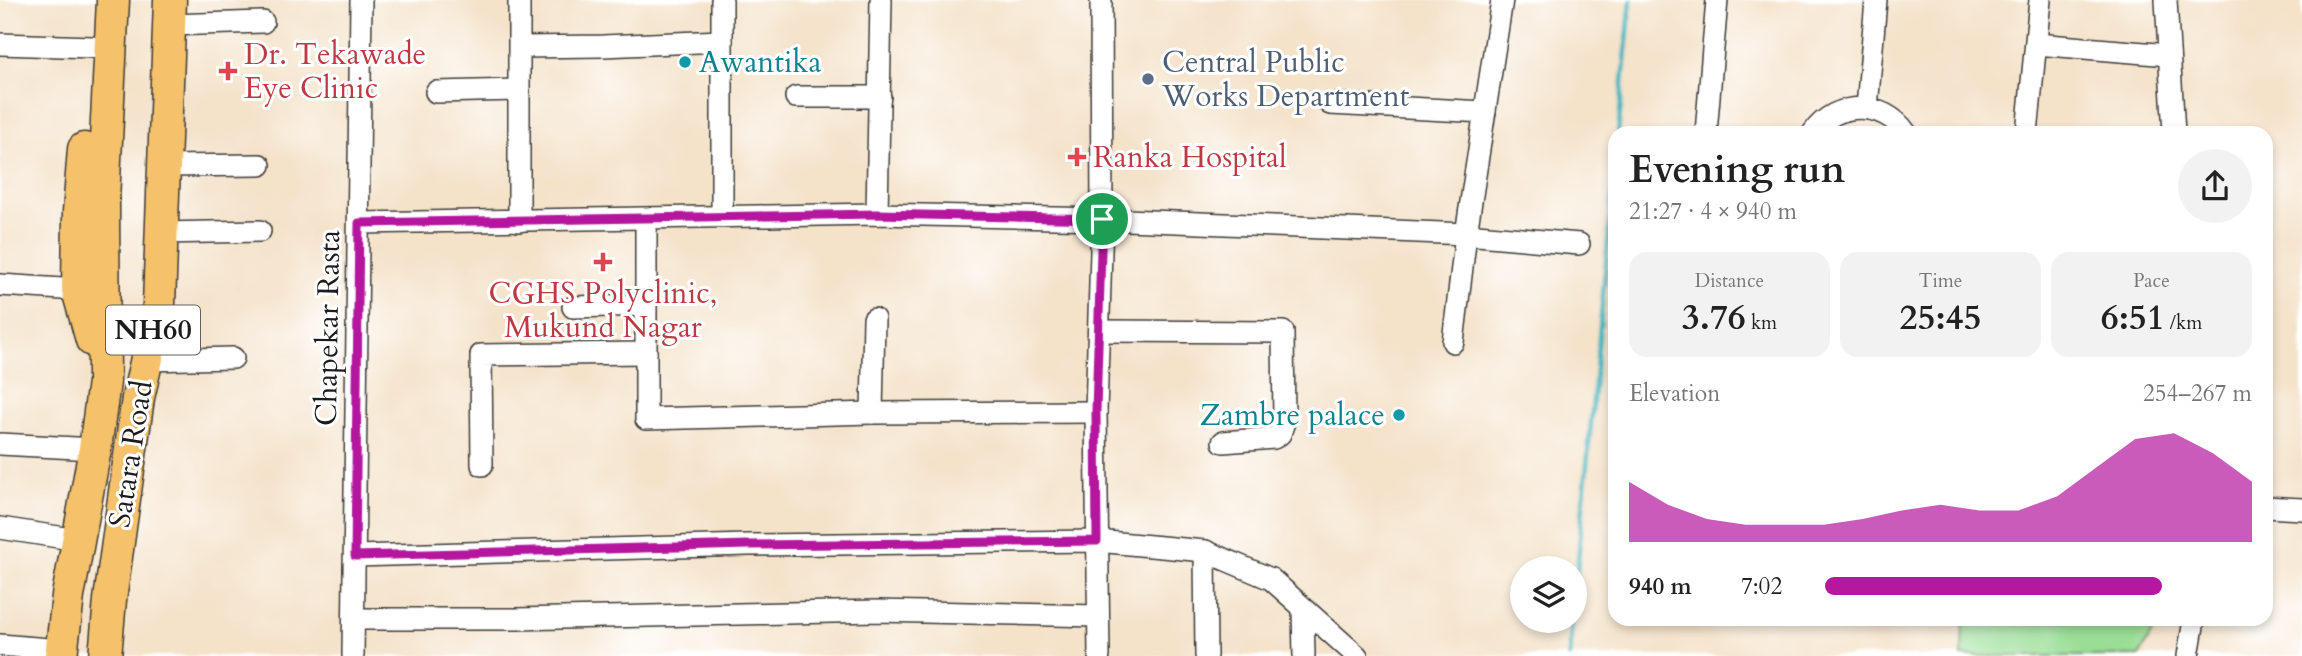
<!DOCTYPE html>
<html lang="en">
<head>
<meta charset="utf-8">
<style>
	:root { --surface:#fff; --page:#f2f2f2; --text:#222; --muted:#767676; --accent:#b5179e }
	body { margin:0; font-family:Cardo,serif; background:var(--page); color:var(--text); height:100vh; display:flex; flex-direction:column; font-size:26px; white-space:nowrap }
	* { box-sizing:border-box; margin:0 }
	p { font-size:23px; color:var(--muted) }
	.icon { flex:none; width:38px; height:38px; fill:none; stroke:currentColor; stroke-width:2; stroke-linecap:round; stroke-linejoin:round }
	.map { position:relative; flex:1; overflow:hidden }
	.drawer { position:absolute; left:1608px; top:126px; width:665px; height:500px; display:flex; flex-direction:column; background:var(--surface); border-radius:21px; box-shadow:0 4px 10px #0003 }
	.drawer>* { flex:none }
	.buttons { position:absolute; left:1510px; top:556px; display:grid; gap:14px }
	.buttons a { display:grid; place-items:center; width:77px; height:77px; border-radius:50%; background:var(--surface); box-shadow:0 4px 10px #0003; font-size:35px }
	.pin { position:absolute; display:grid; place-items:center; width:60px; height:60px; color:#fff; margin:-30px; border:4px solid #fff; border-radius:50%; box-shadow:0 2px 7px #0007 }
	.round { display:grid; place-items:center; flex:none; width:74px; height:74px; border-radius:37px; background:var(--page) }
	.headline { display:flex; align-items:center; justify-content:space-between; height:119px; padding:0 21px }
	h1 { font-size:38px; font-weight:800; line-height:52px }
	.figures { display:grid; grid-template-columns:repeat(3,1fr); gap:10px; height:119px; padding:7px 21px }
	.figures div { display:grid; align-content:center; border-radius:18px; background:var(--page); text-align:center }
	.figures b { font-size:35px; font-weight:800 }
	.figures small { font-size:19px; font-weight:400 }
	.figures p { font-size:19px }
	.chart { height:196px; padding:14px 21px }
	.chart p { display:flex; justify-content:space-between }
	.chart svg { width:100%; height:126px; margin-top:7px; fill:var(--accent); opacity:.7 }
	ul { padding:0 21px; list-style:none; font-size:23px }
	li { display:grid; grid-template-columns:112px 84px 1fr; align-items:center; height:52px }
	li i { height:18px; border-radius:9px; background:var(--accent) }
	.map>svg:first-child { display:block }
</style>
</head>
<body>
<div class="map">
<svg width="2302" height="656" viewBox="0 0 2302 656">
	<rect width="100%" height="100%" fill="#fff"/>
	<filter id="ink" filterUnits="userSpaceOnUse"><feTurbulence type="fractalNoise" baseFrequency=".0143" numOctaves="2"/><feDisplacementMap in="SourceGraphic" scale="14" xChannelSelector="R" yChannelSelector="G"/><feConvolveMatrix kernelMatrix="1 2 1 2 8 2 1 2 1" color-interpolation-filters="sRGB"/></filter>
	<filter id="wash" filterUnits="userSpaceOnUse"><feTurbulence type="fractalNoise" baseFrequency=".00686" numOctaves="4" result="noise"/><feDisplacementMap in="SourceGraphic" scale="28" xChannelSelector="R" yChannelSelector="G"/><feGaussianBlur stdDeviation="1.57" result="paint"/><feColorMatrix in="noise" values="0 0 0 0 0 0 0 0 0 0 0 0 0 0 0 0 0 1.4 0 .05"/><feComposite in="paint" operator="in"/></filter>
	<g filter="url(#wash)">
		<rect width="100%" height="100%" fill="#f4e2c9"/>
		<polygon fill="#9ade96" stroke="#5b7d59" stroke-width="2" points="1963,620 2159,620 2139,656 1962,656"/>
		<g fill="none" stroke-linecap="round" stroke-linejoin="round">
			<g stroke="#47b6c0" stroke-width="4.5">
				<polyline points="1618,133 1631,0"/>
				<polyline points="1575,592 1615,167"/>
				<polyline points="1569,656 1572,621"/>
			</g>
		</g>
	</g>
	<g filter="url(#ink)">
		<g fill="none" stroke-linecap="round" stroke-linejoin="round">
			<defs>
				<g id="minor">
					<polyline points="519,0 519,221"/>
					<polyline points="2166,0 2174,133"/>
					<polyline points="169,25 263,22"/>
					<polyline points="0,44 93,47"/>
					<polyline points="2036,44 2169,55"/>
					<polyline points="520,47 603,46 722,41"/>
					<polyline points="436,92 519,90"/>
					<polyline points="796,97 880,97"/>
					<polyline points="1330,104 1485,112"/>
					<polyline points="1867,108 1876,0"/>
					<polyline points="1706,133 1717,0"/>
					<path d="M1813 133C1836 100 1883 100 1906 133"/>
					<polyline points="2027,133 2040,0"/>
					<polyline points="164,166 260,165"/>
					<polyline points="877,214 881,0"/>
					<polyline points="722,216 722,0"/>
					<polyline points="646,219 646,419 872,413 1096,412"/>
					<polyline points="359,223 877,214 1102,219 1466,234 1579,244"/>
					<polyline points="161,233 260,231"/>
					<polyline points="0,285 78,290"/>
					<polyline points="573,307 646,305"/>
					<polyline points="1099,331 1283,332 1284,422 1280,434 1274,438 1223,442"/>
					<polyline points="1453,342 1466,234 1502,0"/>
					<polyline points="147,360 233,358"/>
					<polyline points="872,413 874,319"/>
					<polyline points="0,444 95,449"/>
					<polyline points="482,465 481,355 646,353"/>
					<polyline points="2266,507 2302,509"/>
					<polyline points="0,528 78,540"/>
					<polyline points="1205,551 1206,656"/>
					<polyline points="355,556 748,545 1097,541 1205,551 1271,579 1357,656"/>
					<polyline points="1303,608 1304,656"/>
					<polyline points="354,619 516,619 877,611 1098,616"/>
					<polyline points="0,645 61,650"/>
					<polyline points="353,656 361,0"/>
					<polyline points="1099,656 1096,412 1102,219 1101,0"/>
					<polyline points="2188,656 2194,620"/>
				</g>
				<g id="highway">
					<polyline points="84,149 79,212 78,290 92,340"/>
					<polyline points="61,656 68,596 95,449 104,382 103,200 113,0"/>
					<polyline points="105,656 110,600 138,398 159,305 170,0"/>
				</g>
			</defs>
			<use href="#minor" stroke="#3c3a36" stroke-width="24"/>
			<use href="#highway" stroke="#3c3a36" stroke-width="35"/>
			<use href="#minor" stroke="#fff" stroke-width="21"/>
			<use href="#highway" stroke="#f5c16b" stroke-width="32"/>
		</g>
	</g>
	<g fill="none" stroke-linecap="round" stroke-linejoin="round" filter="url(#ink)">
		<defs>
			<polygon id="route" points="877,214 1102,219 1096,411 1097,541 748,545 355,556 359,223"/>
		</defs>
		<use href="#route" stroke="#fff" stroke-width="14"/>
		<use href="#route" stroke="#b5179e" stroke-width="9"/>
	</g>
	<g fill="#0f9aa8" stroke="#fff" stroke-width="2.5">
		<circle cx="685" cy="62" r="7"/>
		<circle cx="1399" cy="415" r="7"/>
	</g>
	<g fill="#e0444e" stroke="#fff" stroke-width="2.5">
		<path d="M224.5 60.5h7v7h7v7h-7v7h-7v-7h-7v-7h7z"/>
		<path d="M1073.5 146.5h7v7h7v7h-7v7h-7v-7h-7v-7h7z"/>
		<path d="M599.5 251.5h7v7h7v7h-7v7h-7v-7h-7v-7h7z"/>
	</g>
	<circle fill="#5c6f8a" stroke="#fff" stroke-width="2.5" cx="1148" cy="79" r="7"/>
	<g text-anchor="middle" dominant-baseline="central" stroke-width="6" stroke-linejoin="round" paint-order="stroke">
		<rect fill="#fff" stroke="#606060" stroke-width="2" x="106" y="305.5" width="94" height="49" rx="5"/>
		<g font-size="28" font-weight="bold" fill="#1c1c1c">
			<text x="153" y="330">NH60</text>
		</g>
		<g font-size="30" fill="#be3a42" stroke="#fff" text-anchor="start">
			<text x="244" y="54">Dr. Tekawade<tspan x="244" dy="34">Eye Clinic</tspan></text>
			<text x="1093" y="157">Ranka Hospital</text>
			<text x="603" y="293" text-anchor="middle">CGHS Polyclinic,<tspan x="603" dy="34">Mukund Nagar</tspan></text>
		</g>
		<g font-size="30" fill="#0d838f" stroke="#fff" text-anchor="start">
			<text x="699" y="62">Awantika</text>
			<text x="1385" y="415" text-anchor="end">Zambre palace</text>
		</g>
		<g font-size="30" fill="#4e5e75" stroke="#fff" text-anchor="start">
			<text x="1162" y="62">Central Public<tspan x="1162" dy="34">Works Department</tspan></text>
		</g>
		<g font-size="30" fill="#1c1c1c" stroke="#fff">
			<text transform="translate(328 328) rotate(-89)">Chapekar Rasta</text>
			<text transform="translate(131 454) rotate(-81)">Satara Road</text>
		</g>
	</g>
</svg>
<div class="buttons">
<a><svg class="icon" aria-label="layers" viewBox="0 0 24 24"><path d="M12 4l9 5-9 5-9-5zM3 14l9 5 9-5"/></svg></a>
</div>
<div class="pin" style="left:1102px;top:219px;background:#1e9e55"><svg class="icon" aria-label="arrive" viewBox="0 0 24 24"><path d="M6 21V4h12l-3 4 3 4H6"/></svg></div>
<section class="drawer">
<div class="headline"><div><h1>Evening run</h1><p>21:27 · 4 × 940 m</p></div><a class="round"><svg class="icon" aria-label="share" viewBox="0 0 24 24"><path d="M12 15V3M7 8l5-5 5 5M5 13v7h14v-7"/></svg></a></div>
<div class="figures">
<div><p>Distance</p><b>3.76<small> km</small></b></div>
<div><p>Time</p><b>25:45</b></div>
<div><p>Pace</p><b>6:51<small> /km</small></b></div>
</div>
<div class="chart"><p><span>Elevation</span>254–267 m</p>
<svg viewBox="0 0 160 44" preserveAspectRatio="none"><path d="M0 44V23L10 31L20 36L30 38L40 38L50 38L60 36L70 33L80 31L90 33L100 33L110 28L120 18L130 8L140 6L150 13L160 23V44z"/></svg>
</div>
<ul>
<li><b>940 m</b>7:02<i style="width:79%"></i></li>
</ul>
</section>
</div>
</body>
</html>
